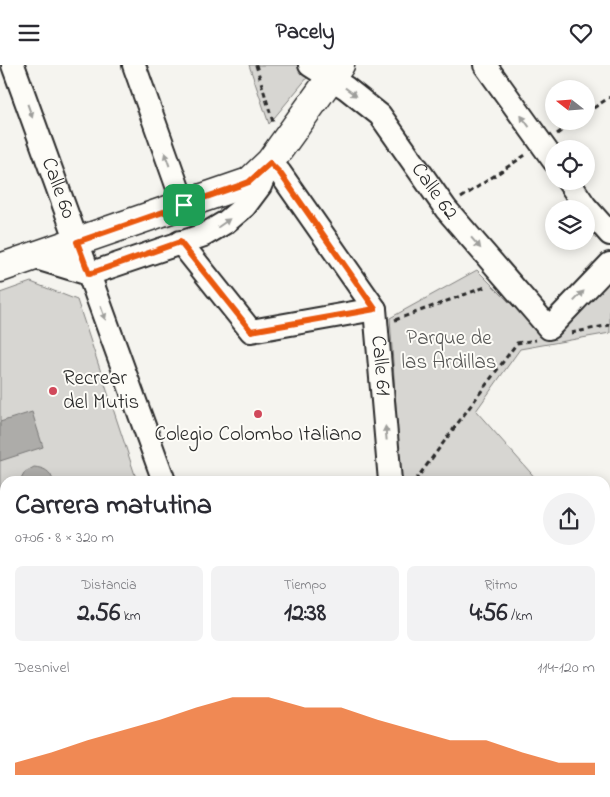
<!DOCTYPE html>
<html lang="es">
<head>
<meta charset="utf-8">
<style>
	:root { --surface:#fff; --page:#f2f2f3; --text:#2b2b33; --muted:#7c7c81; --accent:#ea580c }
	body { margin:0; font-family:"Indie Flower",sans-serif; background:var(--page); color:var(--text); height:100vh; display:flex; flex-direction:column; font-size:19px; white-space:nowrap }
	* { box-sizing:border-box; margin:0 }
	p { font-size:16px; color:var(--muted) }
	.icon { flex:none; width:28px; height:28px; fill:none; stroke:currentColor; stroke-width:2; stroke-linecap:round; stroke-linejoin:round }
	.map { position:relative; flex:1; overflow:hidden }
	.drawer { position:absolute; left:0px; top:411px; width:610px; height:321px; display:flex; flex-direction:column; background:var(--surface); border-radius:15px 15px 0 0; box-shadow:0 2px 12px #0003 }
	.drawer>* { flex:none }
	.needle { width:32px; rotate:287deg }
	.tools { position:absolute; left:545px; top:15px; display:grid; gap:10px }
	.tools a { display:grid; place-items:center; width:50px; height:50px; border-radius:50%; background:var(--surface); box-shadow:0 2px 12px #0003; font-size:25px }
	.pin { position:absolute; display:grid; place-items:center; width:42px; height:42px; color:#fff; margin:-21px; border-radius:10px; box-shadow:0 2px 8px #0006 }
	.round { display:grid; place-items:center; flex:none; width:52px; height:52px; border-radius:26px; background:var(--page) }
	.headline { display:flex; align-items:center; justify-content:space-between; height:85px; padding:0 15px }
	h1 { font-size:28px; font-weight:700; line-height:38px }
	.stats { display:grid; grid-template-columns:repeat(3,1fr); gap:8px; height:85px; padding:5px 15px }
	.stats div { display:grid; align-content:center; border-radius:8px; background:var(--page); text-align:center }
	.stats b { font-size:25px; font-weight:700 }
	.stats small { font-size:14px; font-weight:400 }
	.stats p { font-size:14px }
	.chart { height:140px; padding:10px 15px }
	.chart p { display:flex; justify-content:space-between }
	.chart svg { width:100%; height:90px; margin-top:5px; fill:var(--accent); opacity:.7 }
	header { display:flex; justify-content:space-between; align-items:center; height:65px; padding:0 15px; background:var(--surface); font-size:22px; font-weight:700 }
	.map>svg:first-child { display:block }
</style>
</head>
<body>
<header><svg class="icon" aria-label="menu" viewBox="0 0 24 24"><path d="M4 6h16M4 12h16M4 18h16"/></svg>Pacely<svg class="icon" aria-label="heart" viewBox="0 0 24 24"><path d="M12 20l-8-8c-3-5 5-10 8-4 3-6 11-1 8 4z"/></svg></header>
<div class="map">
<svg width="610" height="732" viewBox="0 0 610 732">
	<rect width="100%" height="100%" fill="#f5f4ef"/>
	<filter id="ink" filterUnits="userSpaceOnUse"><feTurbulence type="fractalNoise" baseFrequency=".02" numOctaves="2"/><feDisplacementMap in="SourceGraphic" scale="10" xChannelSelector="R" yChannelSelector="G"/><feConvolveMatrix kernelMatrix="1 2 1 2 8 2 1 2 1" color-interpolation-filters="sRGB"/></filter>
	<g filter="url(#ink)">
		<g fill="#d7d6d2" stroke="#81807e">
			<polygon points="249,0 301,0 312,7 269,59"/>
			<polygon points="477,205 545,273 610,212 610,268 520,284 476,346 538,416 401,416 390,253"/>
			<polygon points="31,217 77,235 137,416 5,416 5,470 0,471 0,228"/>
			<polygon points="605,512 610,521 610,732 502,732 500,728 605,728"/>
			<polygon points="207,728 411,728 398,732 194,732"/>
		</g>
		<g fill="#adaca9" stroke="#797877">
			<polygon points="32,347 43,382 0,396 0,357"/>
			<path d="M34 402C44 403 51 406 53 416H20L25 407Z"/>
		</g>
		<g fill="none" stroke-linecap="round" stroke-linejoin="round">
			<defs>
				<g id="minor">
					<path id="s1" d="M13 0 164 416"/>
					<polyline points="134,0 184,140"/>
					<path id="s2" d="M310 0 346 23 380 50 446 144 549 263 610 199"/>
					<polyline points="485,0 554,96"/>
					<polyline points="568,116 585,141 610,169"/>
					<polyline points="180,177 251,266 375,244"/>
					<path id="s3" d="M33 192 89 209 204 170 226 157 245 141 260 121 270 97 280 108 375 244 390 416"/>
					<polyline points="0,512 5,511"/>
					<polyline points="125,728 127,732"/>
					<polyline points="248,728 249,732"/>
					<polyline points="367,728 369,732"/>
					<polyline points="489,728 491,732"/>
					<polyline points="175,732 188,728"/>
					<polyline points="430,732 443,728"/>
				</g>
				<polyline id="major" points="0,203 249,117 270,97 340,0"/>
			</defs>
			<use href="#minor" stroke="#2b2b2b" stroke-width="26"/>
			<use href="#major" stroke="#2b2b2b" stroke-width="31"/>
			<g stroke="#2b2b2b" stroke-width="3" stroke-dasharray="5 4" stroke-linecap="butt">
				<polyline points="256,0 273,57"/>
				<polyline points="586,48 610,32"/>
				<polyline points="557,69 575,56"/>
				<polyline points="461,133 527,89"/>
				<polyline points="395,255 488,221"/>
				<polyline points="571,268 610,260"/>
				<polyline points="415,416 517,278 536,275"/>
			</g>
			<use href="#minor" stroke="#fdfcf7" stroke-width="22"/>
			<use href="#major" stroke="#fdfcf7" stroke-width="28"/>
		</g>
		<defs><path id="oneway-solid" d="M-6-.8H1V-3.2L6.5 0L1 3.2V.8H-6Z" transform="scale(1.25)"/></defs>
		<g fill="#9e9e9b">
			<use href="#oneway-solid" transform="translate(351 27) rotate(36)"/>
			<use href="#oneway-solid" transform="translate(30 46) rotate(70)"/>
			<use href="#oneway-solid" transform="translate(525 56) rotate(-126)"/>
			<use href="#oneway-solid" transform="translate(167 94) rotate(-109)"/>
			<use href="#oneway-solid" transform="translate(224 158) rotate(-35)"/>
			<use href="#oneway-solid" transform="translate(476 178) rotate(49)"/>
			<use href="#oneway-solid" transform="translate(579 231) rotate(-46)"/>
			<use href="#oneway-solid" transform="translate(103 248) rotate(70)"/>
			<use href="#oneway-solid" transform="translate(386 368) rotate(-95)"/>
		</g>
	</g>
	<g fill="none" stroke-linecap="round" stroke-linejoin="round" filter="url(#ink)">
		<defs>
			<polygon id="route" points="270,98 280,108 375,244 251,266 180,177 89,209 77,177 241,120 249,117"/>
		</defs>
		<use href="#route" stroke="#fff" stroke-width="10"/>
		<use href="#route" stroke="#ea580c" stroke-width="6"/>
	</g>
	<g fill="#d1495b" stroke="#fdfcf7" stroke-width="2">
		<circle cx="53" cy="326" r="5"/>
		<circle cx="258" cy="349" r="5"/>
	</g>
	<g text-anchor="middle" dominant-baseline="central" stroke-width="4" stroke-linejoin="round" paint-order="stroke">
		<g font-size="21" fill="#2b2b2b" stroke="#fdfcf7">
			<text stroke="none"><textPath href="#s1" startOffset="131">Calle 60</textPath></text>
			<text stroke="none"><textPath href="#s2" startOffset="180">Calle 62</textPath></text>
			<text stroke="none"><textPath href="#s3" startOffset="519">Calle 61</textPath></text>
		</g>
		<g font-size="21" fill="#565655" stroke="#fdfcf7">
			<text x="449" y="274">Parque de<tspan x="449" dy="24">las Ardillas</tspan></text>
		</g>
		<g font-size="21" fill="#2b2b2b" stroke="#fdfcf7" text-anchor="start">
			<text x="63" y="314">Recrear<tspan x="63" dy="24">del Mutis</tspan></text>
			<text x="258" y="370" text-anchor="middle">Colegio Colombo Italiano</text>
		</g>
	</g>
</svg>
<div class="tools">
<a><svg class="needle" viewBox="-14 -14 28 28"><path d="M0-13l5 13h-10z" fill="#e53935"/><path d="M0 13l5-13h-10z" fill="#7c7c81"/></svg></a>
<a><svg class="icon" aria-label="locate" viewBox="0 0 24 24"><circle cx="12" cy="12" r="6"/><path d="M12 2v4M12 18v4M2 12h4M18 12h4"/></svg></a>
<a><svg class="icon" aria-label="layers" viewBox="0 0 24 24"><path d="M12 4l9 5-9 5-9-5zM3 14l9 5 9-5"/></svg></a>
</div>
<div class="pin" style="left:184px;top:140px;background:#1e9e55"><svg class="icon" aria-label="arrive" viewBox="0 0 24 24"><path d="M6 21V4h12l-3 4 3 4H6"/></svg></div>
<section class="drawer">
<div class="headline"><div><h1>Carrera matutina</h1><p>07:06 · 8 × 320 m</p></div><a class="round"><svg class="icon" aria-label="share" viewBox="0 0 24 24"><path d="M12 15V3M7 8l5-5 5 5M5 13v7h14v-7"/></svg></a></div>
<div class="stats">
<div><p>Distancia</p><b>2.56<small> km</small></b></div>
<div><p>Tiempo</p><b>12:38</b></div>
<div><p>Ritmo</p><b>4:56<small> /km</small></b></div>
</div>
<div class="chart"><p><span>Desnivel</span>114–120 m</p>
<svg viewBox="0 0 160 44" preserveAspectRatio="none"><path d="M0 44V38L10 33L20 27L30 22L40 17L50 11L60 6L70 6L80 11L90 11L100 17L110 22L120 27L130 27L140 33L150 38L160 38V44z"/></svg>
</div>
</section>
</div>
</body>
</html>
